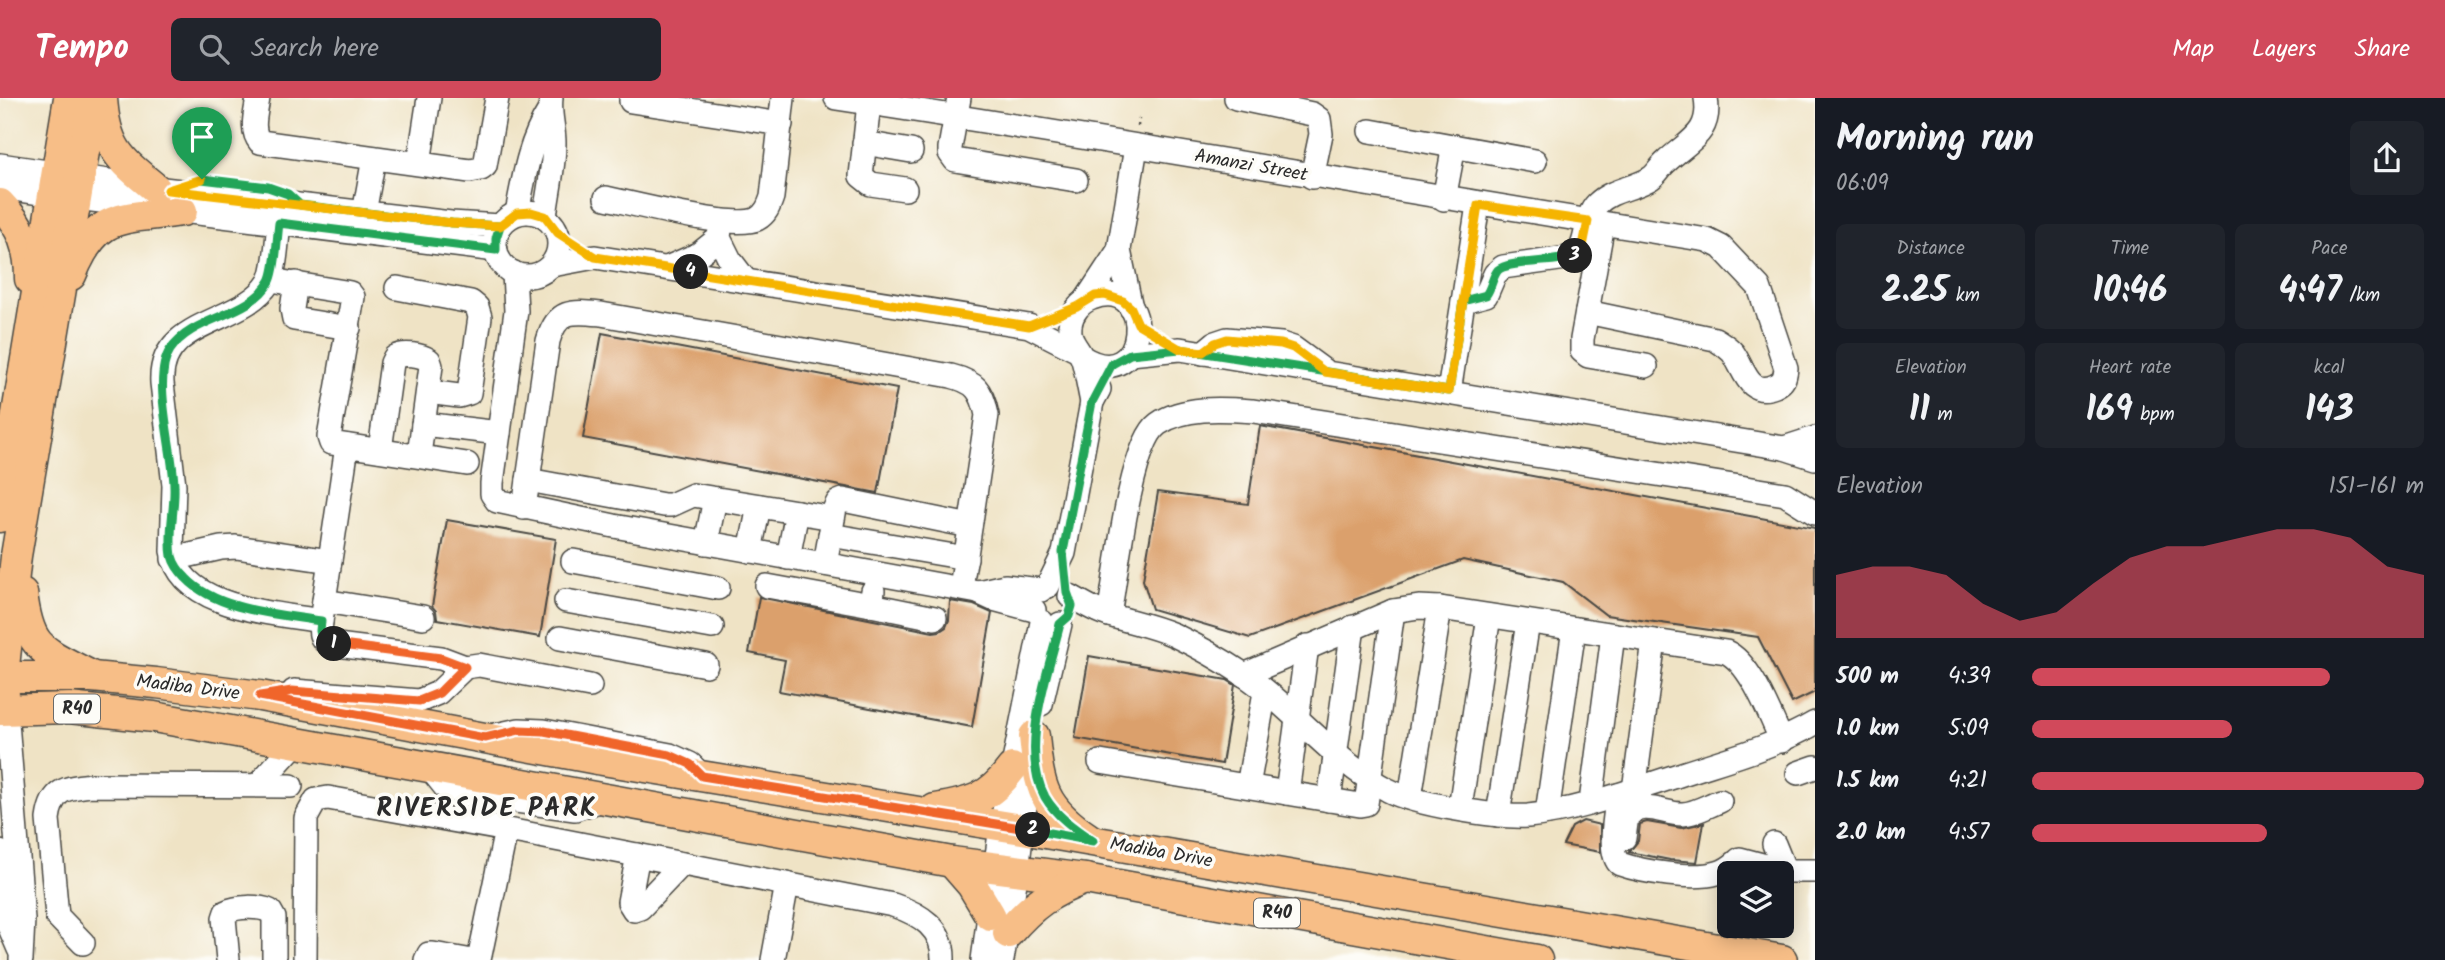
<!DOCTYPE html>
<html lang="en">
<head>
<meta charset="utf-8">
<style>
	:root { --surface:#171b24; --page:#20242c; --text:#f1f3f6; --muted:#9ea1a6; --accent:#d1495b }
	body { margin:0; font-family:Kalam,sans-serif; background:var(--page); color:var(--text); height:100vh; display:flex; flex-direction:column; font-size:26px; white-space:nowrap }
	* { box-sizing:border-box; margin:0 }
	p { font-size:23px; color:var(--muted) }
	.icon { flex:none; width:38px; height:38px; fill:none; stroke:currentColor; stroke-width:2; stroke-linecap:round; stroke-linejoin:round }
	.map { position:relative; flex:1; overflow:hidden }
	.panel { display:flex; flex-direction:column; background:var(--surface); width:630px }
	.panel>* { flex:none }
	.buttons { position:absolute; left:1717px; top:763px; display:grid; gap:14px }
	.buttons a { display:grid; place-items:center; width:77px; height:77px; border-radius:10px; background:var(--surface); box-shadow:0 4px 18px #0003; font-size:35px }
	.pin { position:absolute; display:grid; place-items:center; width:60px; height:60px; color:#fff; margin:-72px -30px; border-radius:50% 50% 50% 0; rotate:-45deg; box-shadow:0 0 7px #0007 }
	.pin .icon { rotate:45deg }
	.km { position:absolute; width:35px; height:35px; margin:-18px; border-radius:50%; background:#222; color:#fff; font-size:19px; line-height:35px; text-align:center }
	.round { display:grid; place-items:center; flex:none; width:74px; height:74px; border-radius:10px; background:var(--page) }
	.summary { display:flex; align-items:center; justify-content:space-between; height:119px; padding:0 21px }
	h1 { font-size:38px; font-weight:700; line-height:52px }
	.stats { display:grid; grid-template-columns:repeat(3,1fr); gap:10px; height:119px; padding:7px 21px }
	.stats div { display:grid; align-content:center; border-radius:10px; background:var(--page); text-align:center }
	.stats b { font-size:35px; font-weight:700 }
	.stats small { font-size:19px; font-weight:400 }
	.stats p { font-size:19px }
	.chart { height:196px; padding:14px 21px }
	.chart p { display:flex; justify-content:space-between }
	.chart svg { width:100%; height:126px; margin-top:7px; fill:var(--accent); opacity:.7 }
	ul { padding:0 21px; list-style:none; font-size:23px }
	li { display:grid; grid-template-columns:112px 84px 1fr; align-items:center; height:52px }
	li i { height:18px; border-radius:9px; background:var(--accent) }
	header { display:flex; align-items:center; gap:42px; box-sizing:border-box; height:98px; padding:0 35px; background:var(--accent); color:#fff }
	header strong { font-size:33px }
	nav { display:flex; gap:38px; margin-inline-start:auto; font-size:24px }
	.search { width:490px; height:63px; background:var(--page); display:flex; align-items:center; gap:18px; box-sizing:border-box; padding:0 24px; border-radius:10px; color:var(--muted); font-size:26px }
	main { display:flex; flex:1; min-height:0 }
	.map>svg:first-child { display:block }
</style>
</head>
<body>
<header>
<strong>Tempo</strong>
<div class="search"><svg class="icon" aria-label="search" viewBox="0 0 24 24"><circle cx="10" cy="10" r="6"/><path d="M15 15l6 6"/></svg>Search here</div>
<nav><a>Map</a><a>Layers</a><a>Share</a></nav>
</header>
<main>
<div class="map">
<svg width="1815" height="862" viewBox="0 0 1815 862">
	<rect width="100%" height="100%" fill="#fdfcf7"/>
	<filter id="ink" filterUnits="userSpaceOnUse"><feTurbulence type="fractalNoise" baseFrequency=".0143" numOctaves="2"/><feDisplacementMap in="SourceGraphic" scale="14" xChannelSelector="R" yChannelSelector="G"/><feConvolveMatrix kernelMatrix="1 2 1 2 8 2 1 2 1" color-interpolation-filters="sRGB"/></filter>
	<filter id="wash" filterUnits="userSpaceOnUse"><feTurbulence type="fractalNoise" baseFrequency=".00686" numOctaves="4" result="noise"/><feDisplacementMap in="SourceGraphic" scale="28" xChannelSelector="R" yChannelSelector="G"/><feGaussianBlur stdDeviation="1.57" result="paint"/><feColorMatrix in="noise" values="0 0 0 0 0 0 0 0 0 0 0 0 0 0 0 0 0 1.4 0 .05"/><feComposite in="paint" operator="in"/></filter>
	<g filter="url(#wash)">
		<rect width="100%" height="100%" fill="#efe3c5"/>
		<g id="blocks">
			<g fill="#dba06c">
				<polygon points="602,235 897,291 878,395 583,340"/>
				<polygon points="1260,328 1815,430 1815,594 1792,605 1758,539 1606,517 1563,484 1463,462 1250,540 1152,511 1143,482 1158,394 1248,406"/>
				<polygon points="447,422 556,441 540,539 437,521 436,513 432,508"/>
				<polygon points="759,499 933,534 940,533 946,529 949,522 950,503 974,507 992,515 972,629 779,593 785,562 749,555"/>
				<polygon points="1089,558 1227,582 1235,587 1222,666 1075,640"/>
				<polygon points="1583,723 1600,727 1600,754 1563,747 1572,729"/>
				<polygon points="1647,724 1681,730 1704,725 1697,764 1670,762 1629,754 1638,743 1640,726"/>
			</g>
		</g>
	</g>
	<g filter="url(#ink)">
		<use href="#blocks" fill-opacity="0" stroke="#484742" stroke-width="2"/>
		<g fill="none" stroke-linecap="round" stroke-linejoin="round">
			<defs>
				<g id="minor">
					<path d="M258 0C256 15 250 32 260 44L470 73 481 71 485 68 497 0"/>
					<path d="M836 0C1127 44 1417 96 1707 142L1721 149 1759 189 1786 270C1785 279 1784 284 1775 288 1748 299 1745 272 1733 255 1728 249 1721 245 1715 241L1587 214"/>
					<polyline points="959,0 950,50 950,55 955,62 1076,82"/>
					<polyline points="1236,0 1312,16 1319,21 1321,36 1312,79"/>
					<polyline points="631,3 781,26"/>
					<polyline points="869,5 861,78 871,86 905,91"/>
					<polyline points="1370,33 1535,63"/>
					<polyline points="864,45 911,53"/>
					<polyline points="419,65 429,0"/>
					<polyline points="0,67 155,90 451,125 500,128"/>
					<polyline points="0,89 52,97 496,152"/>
					<path d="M606 100C635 106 734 132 757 121 766 116 769 108 772 99L783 0"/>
					<polyline points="1444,101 1454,48"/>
					<circle cx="527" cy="146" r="32"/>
					<polyline points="364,115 374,60"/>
					<path d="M517 115C524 79 529 45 549 13"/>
					<path d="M545 118C548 94 554 69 554 45 554 29 549 16 551 0"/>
					<polyline points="721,123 719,140 730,162 746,183"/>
					<path d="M279 125C277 140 276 172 269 184 243 227 158 220 162 285L174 387 172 453C181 511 276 515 321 523"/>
					<polyline points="1603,126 1582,241 1582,253 1588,258 1646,268"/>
					<polyline points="552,167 595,159 1029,228 1074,251"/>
					<polyline points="667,170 699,156 719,140"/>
					<polyline points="514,175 516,213 492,385 492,396 497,403 614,428 978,494 993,501 1034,512"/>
					<polyline points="271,182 345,194 350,195 353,199 329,339 331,345 467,366"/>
					<polyline points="296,185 292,211 294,221 349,230"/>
					<polyline points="397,190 471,204 477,209 480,219 469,295 459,298 428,294"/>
					<polyline points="1086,202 1119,152"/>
					<path d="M1463 203 1486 197 1495 176 1503 169 1574 159C1590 145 1583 120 1597 106 1612 91 1634 91 1651 80 1657 76 1660 69 1666 64 1688 43 1712 36 1706 0"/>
					<polyline points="1131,210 1119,152 1136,49"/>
					<polyline points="1203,255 1215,245 1227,241 1281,246 1293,250 1323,272"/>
					<polyline points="1130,256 1180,251 1784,350 1815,360"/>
					<path d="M1082 259C1149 300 1158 176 1092 200 1080 204 1071 216 1070 228 1068 244 1079 250 1083 262 1087 276 1089 291 1092 304"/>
					<polyline points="1449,294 1478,107"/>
					<polyline points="423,326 499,335"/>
					<path d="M347 348 321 523C320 533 319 541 329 546L441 560 465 569"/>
					<polyline points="1784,350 1815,340"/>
					<path d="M380 352 392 265 395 259C404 254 421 257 429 262L431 268 419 357"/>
					<polyline points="528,382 664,407 671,407 693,397 833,420"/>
					<path d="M524 410 548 243C557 211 572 213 601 216L951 278C975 284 982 292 987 317L961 490"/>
					<polyline points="830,437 966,460"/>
					<polyline points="706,445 715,401"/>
					<polyline points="750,453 759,408"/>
					<polyline points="788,460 797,414"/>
					<polyline points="173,461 221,450 236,449 330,463"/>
					<polyline points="573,463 718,490"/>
					<polyline points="825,466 835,410 838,404 843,402 970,428"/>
					<polyline points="767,488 871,507"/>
					<polyline points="1048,488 1064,455 1092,304 1099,291"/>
					<polyline points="873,493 871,507 935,520"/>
					<polyline points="978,494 1005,488 1041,492"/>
					<path d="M1070 498C1081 504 1092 511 1103 515 1126 523 1151 527 1174 537 1197 548 1222 562 1243 576 1294 610 1333 664 1388 692 1414 706 1498 720 1528 718 1578 713 1629 693 1676 678 1723 662 1772 650 1815 625"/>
					<polyline points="324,503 423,519"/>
					<polyline points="566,503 712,529"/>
					<path d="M1109 517C1116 479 1130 346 1158 326 1184 308 1223 311 1253 313L1785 396 1815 415"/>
					<polyline points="560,540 706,567"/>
					<path d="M1244 577 1393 513 1419 509 1440 510 1726 554C1751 565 1770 618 1782 643"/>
					<polyline points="294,593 419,603 438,595 465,569 479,567 590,588"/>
					<polyline points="1041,606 1060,526"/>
					<polyline points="6,612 23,821 21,862"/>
					<polyline points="491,638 519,632 544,633 670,657 690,666 700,676"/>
					<polyline points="1100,664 1360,707 1366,706 1393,513"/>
					<polyline points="429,669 445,689 463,696 575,711 605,701"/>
					<polyline points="1798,675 1815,669"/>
					<polyline points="258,687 295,646"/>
					<polyline points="1248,688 1265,594"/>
					<polyline points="1634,692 1654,543"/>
					<polyline points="1287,695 1307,548"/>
					<path d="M1618 697C1616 713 1607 756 1620 766 1643 774 1693 782 1717 775 1727 773 1733 767 1740 761L1785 773H1815"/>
					<polyline points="1410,700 1440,510"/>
					<polyline points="1329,702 1353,529"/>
					<polyline points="1591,704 1613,537"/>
					<polyline points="1460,710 1489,518"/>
					<polyline points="1547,715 1574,531"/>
					<polyline points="1498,717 1528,524"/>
					<path d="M1624 740 1627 718C1645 702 1663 716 1682 716 1694 716 1709 707 1720 703"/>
					<polyline points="1774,746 1785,773"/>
					<polyline points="0,754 7,823 19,851"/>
					<polyline points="638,757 629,804 634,812 640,810 682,766"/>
					<path d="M83 845 57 818 48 721C52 691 65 690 91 687L291 688"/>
					<path d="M228 862 224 820 226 814C237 808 259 808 270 813L274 820V862"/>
					<path d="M305 862 306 720 316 702 328 700 524 735 893 807C920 816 944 830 943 862"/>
					<polyline points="426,862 429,856 433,856 467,862"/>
					<polyline points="479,862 506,732"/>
					<polyline points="773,862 787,786"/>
					<polyline points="983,862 1001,728 1042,524"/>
					<polyline points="1002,862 1017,773 1031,657"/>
				</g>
				<g id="major">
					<path d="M102 0C105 49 119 61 155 90"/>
					<path d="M0 106C22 128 30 150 30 181"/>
					<path d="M71 177C97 112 121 122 182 113"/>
					<polyline points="0,419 69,0"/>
					<path d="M22 495C29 552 42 552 89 577"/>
					<polyline points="0,579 92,579 156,585 260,598 597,661 1022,731 1782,862"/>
					<polyline points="4,598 3,578 16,458 93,0"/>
					<polyline points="0,612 69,610 154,619 952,764 1085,781 1537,862"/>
					<path d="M1034 638C1039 690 1043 710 1088 740"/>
					<path d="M935 711C971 705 989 701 1012 670"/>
					<polyline points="952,764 972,787 990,817"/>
					<path d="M1008 835C1032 807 1050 794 1085 781"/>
				</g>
			</defs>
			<use href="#minor" stroke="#484742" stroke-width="26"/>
			<use href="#major" stroke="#484742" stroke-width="33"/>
			<polyline stroke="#484742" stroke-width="2.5" stroke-dasharray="2 5" stroke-linecap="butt" points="1138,28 1139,20"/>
			<use href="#minor" stroke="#fff" stroke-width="23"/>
			<use href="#major" stroke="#f7be87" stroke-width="30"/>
		</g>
	</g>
	<g fill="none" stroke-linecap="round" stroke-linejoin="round" filter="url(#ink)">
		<defs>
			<path id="split-1" d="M202 81 268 89 288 96 300 107 452 125 500 128 496 140V152L279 125C277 140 276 172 270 183 249 220 193 217 170 252 151 281 174 353 174 389 175 411 168 435 172 458 174 466 180 474 186 480 217 513 279 516 321 523L320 533 322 541 334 546"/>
			<polyline id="split-2" points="334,546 441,560 465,569 439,595 419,603 292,593 260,598 485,640 519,632 544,633 670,657 690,666 702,678 1033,732"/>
			<path id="split-3" d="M1033 732 1093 743C1075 731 1056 718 1045 699 1019 651 1048 575 1060 526L1069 518 1072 508 1067 494 1063 454 1092 304 1112 266 1130 256 1180 251 1449 293 1463 203 1486 197C1492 189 1492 179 1498 172 1508 162 1558 165 1575 158"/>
			<polyline id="split-4" points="691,174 1029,228 1077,209 1095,198 1105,197 1123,203 1131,210 1138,226 1180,251 1203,254 1215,245 1227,241 1281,246 1293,250 1325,274 1449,293 1478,107 1588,123 1583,148 1575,158"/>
			<polyline id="split-5" points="202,81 168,92 452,125 500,128 517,115 531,114 545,118 558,135 595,159 691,174"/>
		</defs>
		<use href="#split-1" stroke="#fff" stroke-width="14"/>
		<use href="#split-2" stroke="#fff" stroke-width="14"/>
		<use href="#split-3" stroke="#fff" stroke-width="14"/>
		<use href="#split-4" stroke="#fff" stroke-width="14"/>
		<use href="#split-5" stroke="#fff" stroke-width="14"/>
		<use href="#split-1" stroke="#22a559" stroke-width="9"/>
		<use href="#split-2" stroke="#f0652b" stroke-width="9"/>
		<use href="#split-3" stroke="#22a559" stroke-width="9"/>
		<use href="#split-4" stroke="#f5b400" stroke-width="9"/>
		<use href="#split-5" stroke="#f5b400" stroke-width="9"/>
	</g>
	<g text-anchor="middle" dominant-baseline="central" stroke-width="7" stroke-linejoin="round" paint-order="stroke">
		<g fill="#fdfcf7" stroke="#6a6a68" stroke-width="2">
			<rect x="54" y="596.5" width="46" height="29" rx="5"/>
			<rect x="1254" y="800.5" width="46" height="29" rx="5"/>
		</g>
		<g font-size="18" font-weight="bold" fill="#2b2b2b">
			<text x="77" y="611">R40</text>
			<text x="1277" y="815">R40</text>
		</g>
		<g font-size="19" fill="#2b2b2b" stroke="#fdfcf7">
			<text transform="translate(1251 68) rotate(10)">Amanzi Street</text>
			<text transform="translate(188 590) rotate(7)">Madiba Drive</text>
			<text transform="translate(1161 755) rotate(10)">Madiba Drive</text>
		</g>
		<g font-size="26" font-weight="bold" letter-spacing="2" fill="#2b2b2b" stroke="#fdfcf7">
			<text x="487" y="711">RIVERSIDE PARK</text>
		</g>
	</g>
</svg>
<div class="buttons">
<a><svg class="icon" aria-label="layers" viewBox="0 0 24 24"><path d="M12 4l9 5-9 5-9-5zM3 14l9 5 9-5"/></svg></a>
</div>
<div class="pin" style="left:202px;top:81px;background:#1e9e55"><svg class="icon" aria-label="arrive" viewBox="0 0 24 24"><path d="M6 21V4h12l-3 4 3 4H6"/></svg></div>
<b class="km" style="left:334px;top:546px">1</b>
<b class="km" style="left:1033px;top:732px">2</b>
<b class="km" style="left:1575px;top:158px">3</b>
<b class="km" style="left:691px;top:174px">4</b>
</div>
<section class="panel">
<div class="summary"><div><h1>Morning run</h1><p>06:09</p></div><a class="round"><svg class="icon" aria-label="share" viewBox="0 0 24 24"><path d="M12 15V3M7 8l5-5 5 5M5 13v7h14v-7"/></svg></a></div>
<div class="stats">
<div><p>Distance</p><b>2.25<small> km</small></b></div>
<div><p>Time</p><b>10:46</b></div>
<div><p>Pace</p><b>4:47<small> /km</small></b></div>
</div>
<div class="stats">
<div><p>Elevation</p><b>11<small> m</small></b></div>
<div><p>Heart rate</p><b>169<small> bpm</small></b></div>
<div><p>kcal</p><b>143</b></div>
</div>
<div class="chart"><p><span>Elevation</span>151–161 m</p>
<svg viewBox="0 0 160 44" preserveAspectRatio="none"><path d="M0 44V22L10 19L20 19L30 22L40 32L50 38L60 35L70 25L80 16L90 12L100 12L110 9L120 6L130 6L140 9L150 19L160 22V44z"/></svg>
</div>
<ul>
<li><b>500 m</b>4:39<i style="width:76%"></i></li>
<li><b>1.0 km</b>5:09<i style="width:51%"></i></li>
<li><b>1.5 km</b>4:21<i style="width:100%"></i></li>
<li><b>2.0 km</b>4:57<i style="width:60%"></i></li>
</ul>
</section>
</main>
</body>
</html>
